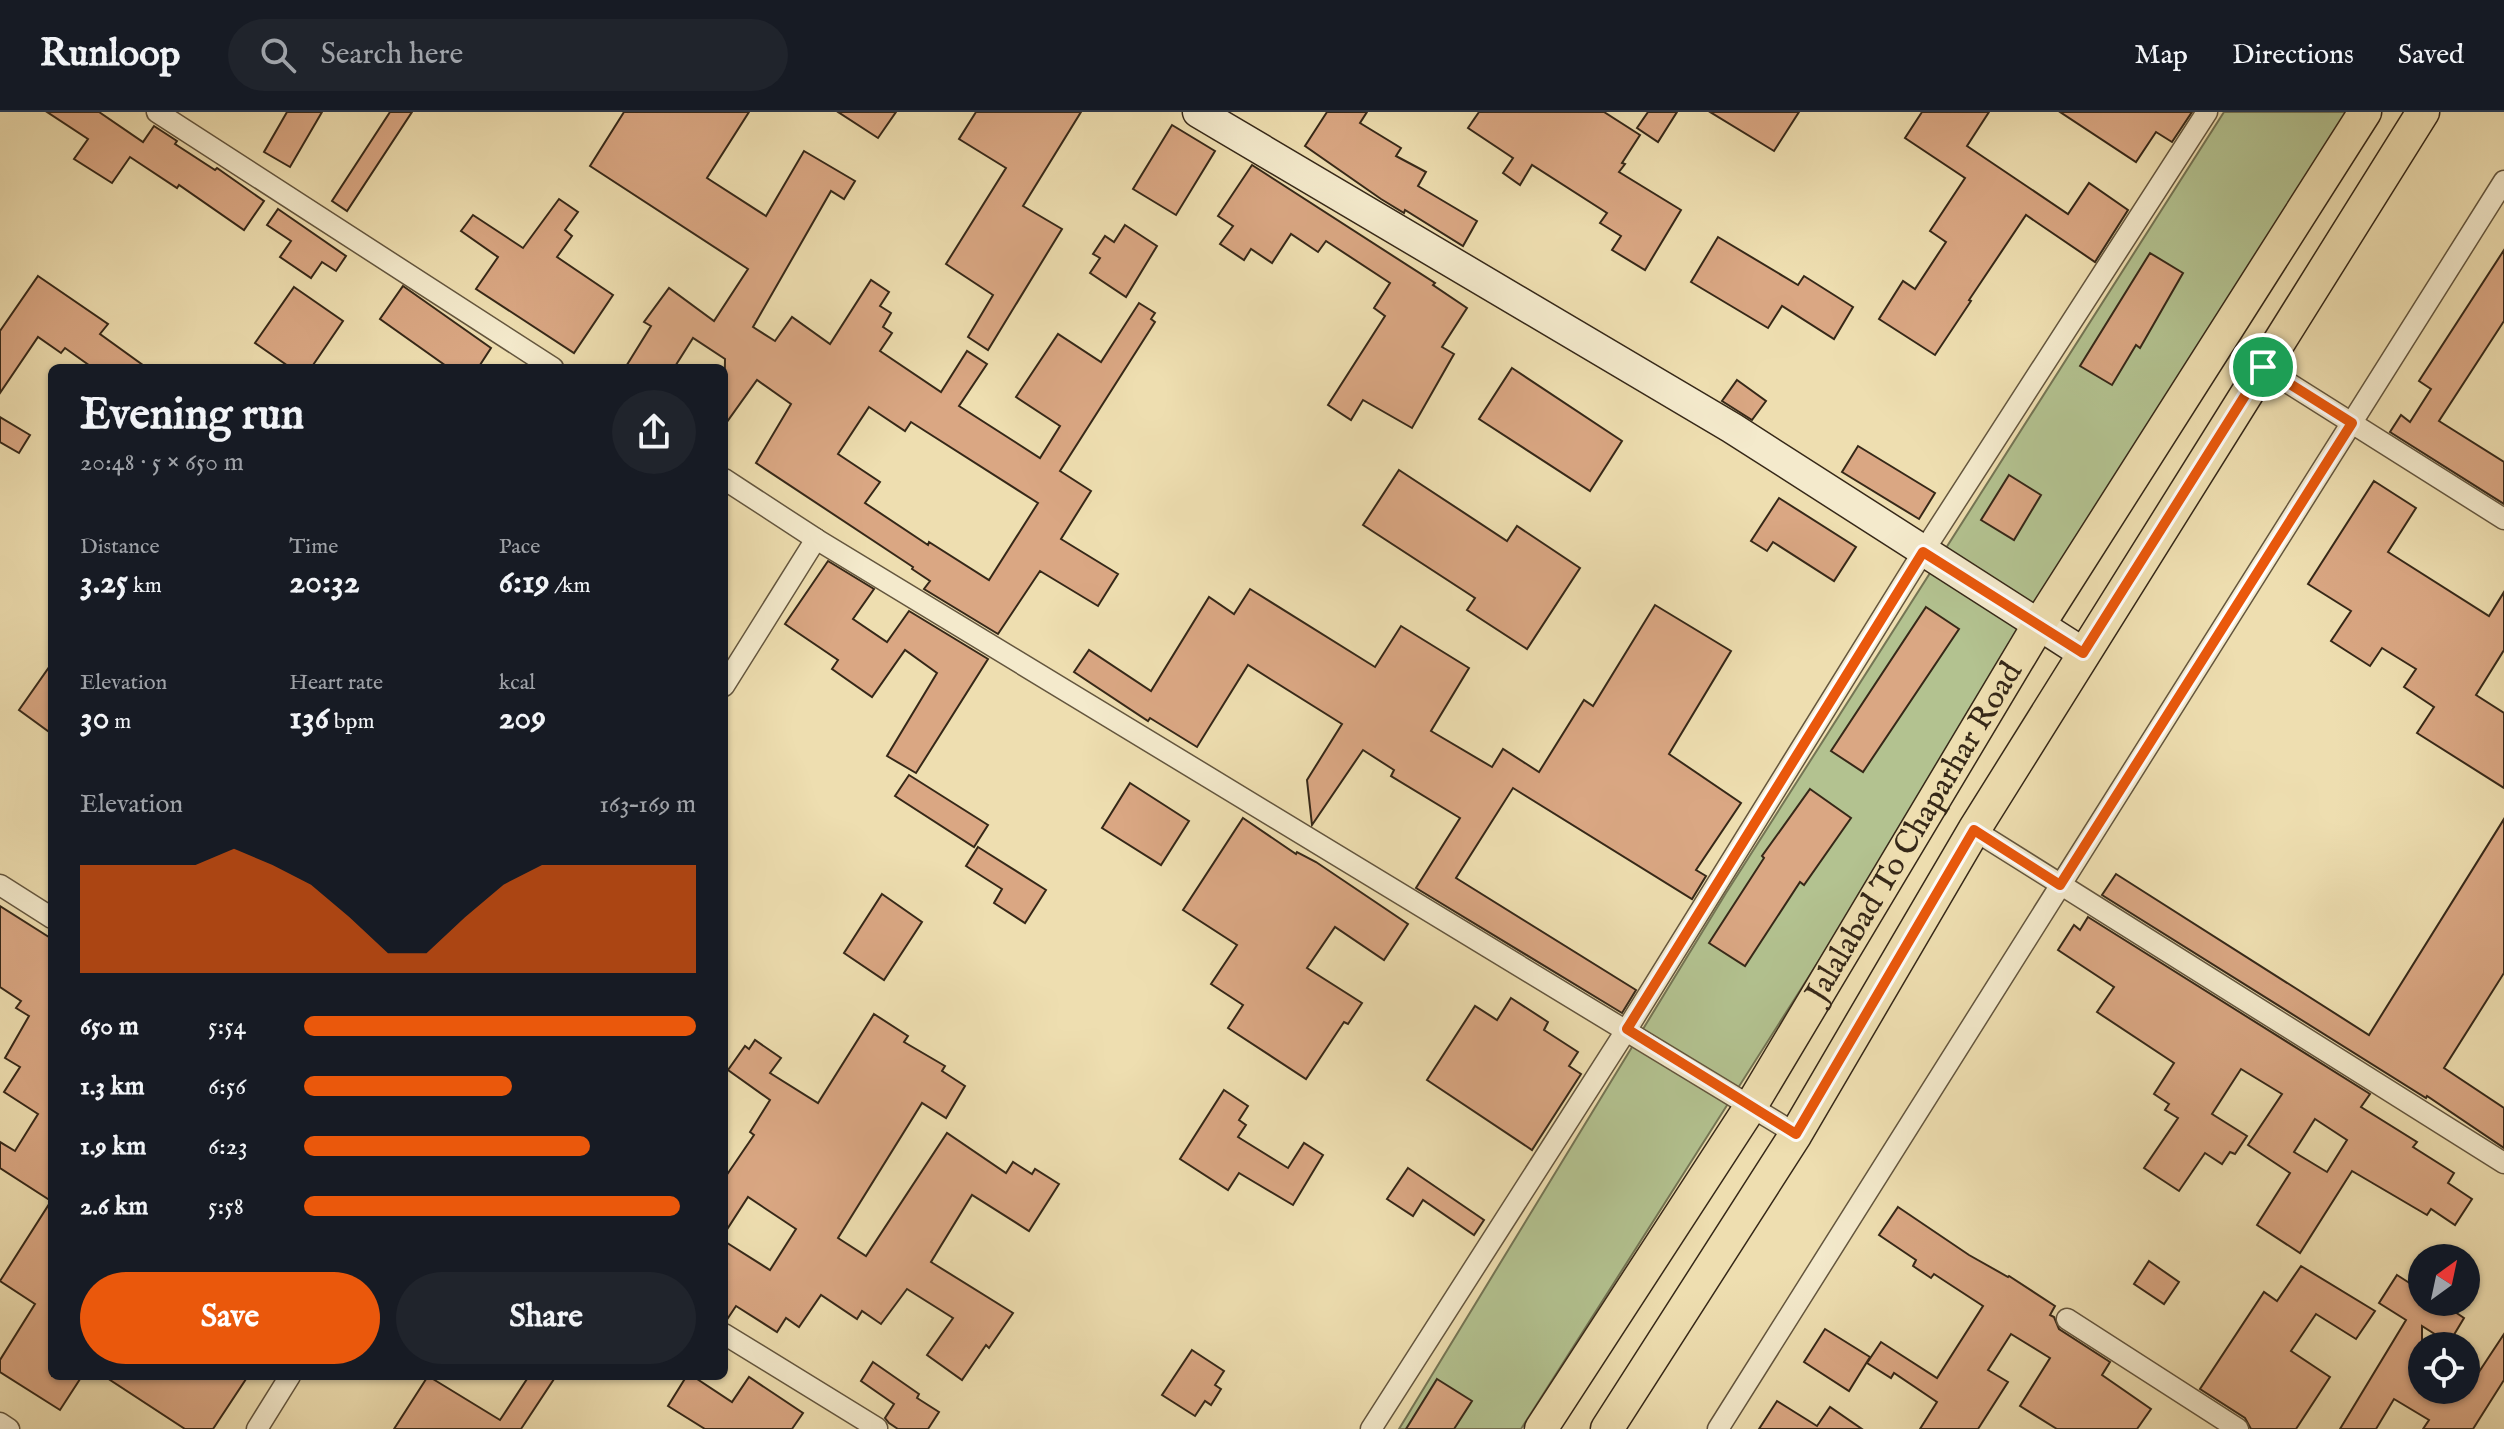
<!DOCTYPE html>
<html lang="en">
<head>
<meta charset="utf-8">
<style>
	:root { --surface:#171b24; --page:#20242c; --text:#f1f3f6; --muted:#9ea1a6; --line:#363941; --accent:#ea580c }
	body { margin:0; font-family:"IM FELL English",serif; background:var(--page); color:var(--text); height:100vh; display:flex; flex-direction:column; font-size:30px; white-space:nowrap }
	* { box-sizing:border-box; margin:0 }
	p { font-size:26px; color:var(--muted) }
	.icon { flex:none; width:44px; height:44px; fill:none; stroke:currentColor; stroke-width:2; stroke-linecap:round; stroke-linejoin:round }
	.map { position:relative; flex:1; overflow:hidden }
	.sheet { position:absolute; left:48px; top:252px; width:680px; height:1016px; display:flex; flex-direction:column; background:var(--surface); border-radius:12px; box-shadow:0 2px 6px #0004 }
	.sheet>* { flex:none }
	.needle { width:52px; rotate:33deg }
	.buttons { position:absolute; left:2408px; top:1132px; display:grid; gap:16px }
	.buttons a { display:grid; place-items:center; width:72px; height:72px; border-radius:50%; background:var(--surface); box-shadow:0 2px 6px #0004; font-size:40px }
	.pin { position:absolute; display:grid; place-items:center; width:68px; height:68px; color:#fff; margin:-34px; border:4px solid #fff; border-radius:50%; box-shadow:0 2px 8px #0007 }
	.round { display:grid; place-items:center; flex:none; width:84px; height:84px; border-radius:42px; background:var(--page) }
	.summary { display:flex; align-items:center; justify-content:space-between; height:136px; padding:0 32px }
	h1 { font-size:44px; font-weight:700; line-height:60px }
	.metrics { display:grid; grid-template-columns:repeat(3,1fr); gap:12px; height:136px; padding:8px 32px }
	.metrics div { display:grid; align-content:center }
	.metrics b { font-size:34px; font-weight:700 }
	.metrics small { font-size:22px; font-weight:400 }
	.metrics p { font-size:22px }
	.chart { height:224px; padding:16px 32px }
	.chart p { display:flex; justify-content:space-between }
	.chart svg { width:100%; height:144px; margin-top:8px; fill:var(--accent); opacity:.7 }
	.button { display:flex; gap:16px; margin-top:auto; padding:16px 32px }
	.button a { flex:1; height:92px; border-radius:48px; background:var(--accent); color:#fff; font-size:32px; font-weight:700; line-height:92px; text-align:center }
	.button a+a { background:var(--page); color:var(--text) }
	ul { padding:0 32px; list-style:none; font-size:26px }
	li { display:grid; grid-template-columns:128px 96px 1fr; align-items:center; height:60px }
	li i { height:20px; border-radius:10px; background:var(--accent) }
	header { display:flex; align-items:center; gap:48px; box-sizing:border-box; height:112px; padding:0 40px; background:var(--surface); border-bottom:2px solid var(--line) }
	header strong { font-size:38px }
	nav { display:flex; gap:44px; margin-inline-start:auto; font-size:28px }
	.search { width:560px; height:72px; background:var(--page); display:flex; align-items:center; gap:20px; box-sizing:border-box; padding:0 28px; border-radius:44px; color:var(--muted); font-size:30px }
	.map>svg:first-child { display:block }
</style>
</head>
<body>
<header>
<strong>Runloop</strong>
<div class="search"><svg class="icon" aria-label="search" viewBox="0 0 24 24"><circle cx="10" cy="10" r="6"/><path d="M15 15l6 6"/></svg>Search here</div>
<nav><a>Map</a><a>Directions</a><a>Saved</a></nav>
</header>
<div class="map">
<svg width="2504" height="1317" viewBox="0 0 2504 1317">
	<rect width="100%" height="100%" fill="#eedeb0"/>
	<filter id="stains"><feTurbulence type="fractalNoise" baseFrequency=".0025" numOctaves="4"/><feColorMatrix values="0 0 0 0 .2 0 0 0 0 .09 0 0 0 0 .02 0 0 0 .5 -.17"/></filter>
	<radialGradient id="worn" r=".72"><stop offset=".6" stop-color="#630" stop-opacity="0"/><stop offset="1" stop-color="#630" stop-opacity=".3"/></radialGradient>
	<polygon fill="#b3c290" stroke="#747554" stroke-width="2" points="2224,0 2349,0 1836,822 1521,1317 1399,1317 1726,781"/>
	<g fill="#daa783" stroke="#362818" stroke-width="2" fill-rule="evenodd">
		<polygon points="47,0 99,0 143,30 154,14 177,29 175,32 215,58 217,56 264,89 244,118 179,73 177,76 130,45 112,71 74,47 88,27"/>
		<polygon points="287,0 322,0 290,55 264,40"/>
		<polygon points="390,0 412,0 347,99 332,89"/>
		<path d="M624 0H749L707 66 766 104 804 39 855 69 844 87 831 79 753 215 775 229 792 205 830 232 871 168 889 180 880 194 891 201 883 215 892 221 880 239 941 280 967 239 987 252 959 294 1040 346 1060 314 1016 285 1058 222 1101 250 1139 191 1155 201 1151 207 1155 210 1060 359 1091 379 1061 427 1118 462 1098 494 1040 459 998 522 924 477 930 469 912 457 913 455 756 351 791 292 757 268 724 314 725 247 693 226 674 256H625L651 214 644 210 669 176 714 209 748 157 590 54ZM869 295 905 319 911 310 1038 391 989 468 929 430 928 433 865 391 880 370 838 342Z"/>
		<polygon points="838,0 896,0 878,26"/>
		<polygon points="976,0 1081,0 1023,94 1062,117 988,238 968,225 993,183 946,152 1006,56 959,27"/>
		<polygon points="1327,0 1367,0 1360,11 1401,36 1396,44 1426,60 1418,74 1477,109 1463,134 1405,98 1404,101 1381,87 1305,34"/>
		<polygon points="1479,0 1604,0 1640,23 1622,51 1625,52 1619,60 1681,98 1645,158 1612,138 1621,124 1600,111 1607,101 1532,53 1520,73 1503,61 1513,46 1468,16"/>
		<polygon points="1648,0 1677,0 1658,30 1637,16"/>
		<polygon points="1710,0 1799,0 1774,39"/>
		<polygon points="1922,0 1989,0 1967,34 2068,102 2089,71 2128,98 2095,150 2026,103 1969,188 1971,189 1935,243 1879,207 1903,169 1915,177 1946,130 1930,119 1965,66 1905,26"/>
		<polygon points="2060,0 2192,0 2172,30 2156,20 2136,50"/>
		<polygon points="1172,13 1215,39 1176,103 1133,77"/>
		<polygon points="1252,53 1435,171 1433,173 1467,196 1442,235 1454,242 1412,316 1363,288 1351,308 1328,293 1385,204 1374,196 1390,171 1326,129 1318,140 1291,122 1272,151 1251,137 1244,148 1220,132 1233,114 1218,104"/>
		<polygon points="559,87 578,100 565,118 572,124 557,145 613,183 574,241 476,177 498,145 461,119 473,103 523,136"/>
		<polygon points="278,97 346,144 336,159 322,150 311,166 280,145 291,129 267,113"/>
		<polygon points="1125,113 1157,134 1126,185 1090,161 1100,146 1093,142 1105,124 1114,130"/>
		<polygon points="1718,125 1798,173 1804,164 1853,195 1834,227 1782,194 1768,216 1691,170"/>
		<polygon points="2504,138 2504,209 2439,309 2504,350 2504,392 2390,320 2401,303 2410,310 2431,277 2419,269"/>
		<polygon points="2150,141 2183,161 2140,236 2136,233 2112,273 2080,254"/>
		<polygon points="38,164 108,212 100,222 147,256 93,256 65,236 61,241 38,225 0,281 0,219"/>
		<polygon points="403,174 491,236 478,256 449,256 380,207"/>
		<polygon points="294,175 343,209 311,256 291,256 255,231"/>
		<polygon points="1512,256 1622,329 1590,379 1479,307"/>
		<polygon points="1737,268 1766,289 1752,308 1722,289"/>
		<polygon points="0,305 30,323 19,341 0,330"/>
		<polygon points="1858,334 1935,381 1919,407 1842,360"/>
		<polygon points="1399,358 1507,429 1517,414 1580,456 1527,537 1467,498 1475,486 1363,413"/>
		<polygon points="2009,363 2041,383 2014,428 1981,408"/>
		<polygon points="2374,369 2416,396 2388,440 2489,504 2504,480 2504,538 2476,583 2504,601 2504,676 2417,621 2434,595 2404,575 2416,557 2382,536 2370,554 2331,529 2351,499 2308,472"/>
		<polygon points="1779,386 1856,435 1834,469 1773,430 1767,439 1751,429"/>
		<polygon points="828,449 874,477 853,507 887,530 909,499 988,547 916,661 887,644 937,561 905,538 872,585 832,557 838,548 785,512"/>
		<polygon points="1250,477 1375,555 1401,514 1469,556 1431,619 1492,655 1503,637 1539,660 1584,588 1593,594 1655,493 1731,539 1669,642 1741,691 1696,758 1706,764 1692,787 1513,676 1456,766 1636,878 1622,901 1416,776 1460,706 1391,664 1394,658 1363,638 1312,713 1307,668 1342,612 1248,553 1197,635 1150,606 1148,609 1074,560 1089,538 1151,579 1209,485 1234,502"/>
		<polygon points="1926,495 1959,517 1863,660 1831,639"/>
		<polygon points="52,551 52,622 19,598"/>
		<polygon points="909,663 988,713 974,735 895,684"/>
		<polygon points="1130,671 1189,709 1161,753 1102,716"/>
		<polygon points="1810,677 1851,706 1804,773 1800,770 1745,854 1709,831 1764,746 1762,744"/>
		<polygon points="1243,706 1296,742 1297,740 1316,750 1408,812 1384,848 1335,815 1307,856 1362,891 1348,912 1344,910 1306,967 1228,916 1243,893 1211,872 1237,833 1183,798"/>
		<polygon points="2504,707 2504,861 2444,956 2504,996 2504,1036 2427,984 2426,986 2102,783 2116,762 2369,923"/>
		<polygon points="978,735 1046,778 1025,811 994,791 1002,777 966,754"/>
		<polygon points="882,782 922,810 884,868 844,841"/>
		<polygon points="0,794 52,827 52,1264 82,1264 60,1298 0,1260 0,1248 35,1192 0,1169 51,1089 0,1056 0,1030 15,1039 38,1002 4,980 20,955 5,946 29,904 16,896 21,889 0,875"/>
		<path d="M2088 805 2370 982 2361 995 2417 1030 2413 1035 2454 1061 2448 1071 2472 1087 2455 1113 2431 1097 2427 1103 2352 1059 2300 1141 2257 1113 2290 1061 2248 1033 2282 982 2241 957 2212 1002 2247 1024 2235 1042 2230 1040 2222 1052 2205 1041 2179 1079 2144 1056 2178 1006 2165 998 2169 992 2154 982 2174 951 2097 900 2114 875 2058 838 2074 813 2080 818ZM2315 1007 2347 1028 2327 1060 2294 1040Z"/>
		<polygon points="1511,886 1548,910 1544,918 1578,940 1569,954 1581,962 1532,1038 1427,968 1475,894 1497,908"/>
		<polygon points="874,902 908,924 904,930 945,954 942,959 965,974 946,1006 922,991 838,1126 866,1144 947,1021 1006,1061 1013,1050 1032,1062 1035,1057 1059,1072 1029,1119 972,1083 931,1150 1013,1201 989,1236 986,1233 962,1268 927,1243 953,1206 907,1177 881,1212 862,1199 857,1207 821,1183 799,1215 786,1206 777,1220 736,1194 726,1209 724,1209 724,1129 770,1158 796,1117 748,1085 724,1122 724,1067 754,1023 750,1020 770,988 728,958 745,934 749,937 755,928 781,946 770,961 818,991"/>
		<polygon points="1224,978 1248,994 1239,1008 1246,1013 1238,1025 1288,1056 1304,1031 1323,1043 1293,1093 1239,1061 1228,1078 1180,1047"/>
		<polygon points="1408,1056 1484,1108 1474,1123 1423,1088 1413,1104 1387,1087"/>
		<polygon points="1898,1095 1969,1143 2008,1165 2009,1164 2055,1194 2050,1203 2054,1205 2059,1217 2110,1250 2102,1263 2151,1297 2137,1317 2057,1317 2020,1294 2050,1246 2011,1222 1988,1258 2008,1270 1978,1317 1920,1317 1937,1290 1894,1261 1891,1266 1867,1251 1881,1230 1937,1266 1983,1194 1934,1162 1931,1166 1913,1154 1916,1148 1879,1123"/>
		<polygon points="2149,1149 2179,1170 2164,1192 2134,1172"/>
		<polygon points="2301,1154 2375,1199 2356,1227 2316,1202 2291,1239 2330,1265 2296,1317 2251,1317 2245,1306 2200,1277 2264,1180 2277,1189"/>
		<polygon points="2397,1163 2422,1179 2422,1190 2440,1190 2464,1206 2449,1231 2422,1214 2422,1278 2467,1278 2504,1222 2504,1268 2473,1317 2423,1317 2429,1308 2394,1287 2376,1317 2340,1317 2406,1208 2379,1191"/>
		<polygon points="1825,1217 1870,1245 1849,1279 1804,1250"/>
		<polygon points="1192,1238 1224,1259 1215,1273 1221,1277 1211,1293 1205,1289 1195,1304 1162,1283"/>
		<polygon points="873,1250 919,1282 917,1286 939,1300 928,1317 898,1317 889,1311 885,1306 894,1292 861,1269"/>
		<polygon points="104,1264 248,1264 213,1317 185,1317"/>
		<polygon points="428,1264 500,1308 529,1264 556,1264 521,1317 394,1317"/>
		<polygon points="686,1265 694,1265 732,1290 749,1265 803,1301 792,1317 705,1317 668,1294"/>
		<polygon points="1437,1267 1472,1289 1454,1317 1406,1317"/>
		<polygon points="1777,1289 1817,1314 1830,1295 1862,1317 1759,1317"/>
	</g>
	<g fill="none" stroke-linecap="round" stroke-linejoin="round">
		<defs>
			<g id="street">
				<polyline points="157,0 553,256"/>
				<polyline points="2263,255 2504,407"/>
				<polyline points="724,367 816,427"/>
				<polyline points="724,574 816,427 1796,1022"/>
				<polyline points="1974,718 2504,1051"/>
				<polyline points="0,773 52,806"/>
				<polyline points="2067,1207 2238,1317"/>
				<polyline points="724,1222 877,1316"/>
				<polyline points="0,1311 9,1317"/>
				<polyline points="257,1317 290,1264"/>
				<polyline points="1371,1317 1627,917 1923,440 2207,0"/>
				<polyline points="1718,1317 2504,69"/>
			</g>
			<polyline id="secondary" points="1198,0 1732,316 2083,541"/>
			<g id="primary">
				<path id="s1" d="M1541 1317 1751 994 2038 514 2365 0"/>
				<polyline points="1607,1317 1796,1022 1974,718 2423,0"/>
			</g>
		</defs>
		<use href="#street" stroke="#64563e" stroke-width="23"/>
		<use href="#secondary" stroke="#362818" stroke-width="33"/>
		<use href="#primary" stroke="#362818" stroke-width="35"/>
		<use href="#street" stroke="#f4eacc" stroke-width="20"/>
		<use href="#secondary" stroke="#f4eacc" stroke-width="30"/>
		<use href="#primary" stroke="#eedeb0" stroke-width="32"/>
	</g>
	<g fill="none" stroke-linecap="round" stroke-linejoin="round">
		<defs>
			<polygon id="route" points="2263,255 2352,311 2060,773 1974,718 1796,1022 1627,917 1923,440 2083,541"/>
		</defs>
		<use href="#route" stroke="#fff" stroke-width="16"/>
		<use href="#route" stroke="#ea580c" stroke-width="10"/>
	</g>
	<g text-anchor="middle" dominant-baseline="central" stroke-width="6" stroke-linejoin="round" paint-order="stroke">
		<g font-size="32" fill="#362818" stroke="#f4eacc">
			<text stroke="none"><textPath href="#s1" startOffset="704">Jalalabad To Chaparhar Road</textPath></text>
		</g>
	</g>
	<rect width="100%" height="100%" filter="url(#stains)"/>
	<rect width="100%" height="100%" fill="url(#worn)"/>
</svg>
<div class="buttons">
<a><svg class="needle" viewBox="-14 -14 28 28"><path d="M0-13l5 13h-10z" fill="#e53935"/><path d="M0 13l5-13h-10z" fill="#9ea1a6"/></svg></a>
<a><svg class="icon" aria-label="locate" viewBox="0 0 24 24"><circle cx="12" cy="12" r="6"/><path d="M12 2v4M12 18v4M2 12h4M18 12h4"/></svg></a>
</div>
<div class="pin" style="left:2263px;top:255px;background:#1e9e55"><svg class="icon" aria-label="arrive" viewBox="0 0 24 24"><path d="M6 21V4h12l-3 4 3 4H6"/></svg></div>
<section class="sheet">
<div class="summary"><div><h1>Evening run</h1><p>20:48 · 5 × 650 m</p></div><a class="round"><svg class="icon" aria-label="share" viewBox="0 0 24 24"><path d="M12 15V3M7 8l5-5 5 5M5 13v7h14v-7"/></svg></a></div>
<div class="metrics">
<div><p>Distance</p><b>3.25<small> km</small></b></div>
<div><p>Time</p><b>20:32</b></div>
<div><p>Pace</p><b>6:19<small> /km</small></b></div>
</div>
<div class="metrics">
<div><p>Elevation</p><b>30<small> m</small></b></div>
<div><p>Heart rate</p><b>136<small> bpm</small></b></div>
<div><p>kcal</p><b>209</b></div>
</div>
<div class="chart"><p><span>Elevation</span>163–169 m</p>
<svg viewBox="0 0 160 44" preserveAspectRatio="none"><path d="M0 44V11L10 11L20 11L30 11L40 6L50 11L60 17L70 27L80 38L90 38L100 27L110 17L120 11L130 11L140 11L150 11L160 11V44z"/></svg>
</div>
<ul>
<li><b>650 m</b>5:54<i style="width:100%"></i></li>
<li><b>1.3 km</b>6:56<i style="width:53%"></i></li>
<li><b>1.9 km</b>6:23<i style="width:73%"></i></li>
<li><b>2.6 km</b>5:58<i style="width:96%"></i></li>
</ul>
<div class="button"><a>Save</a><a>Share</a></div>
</section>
</div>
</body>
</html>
